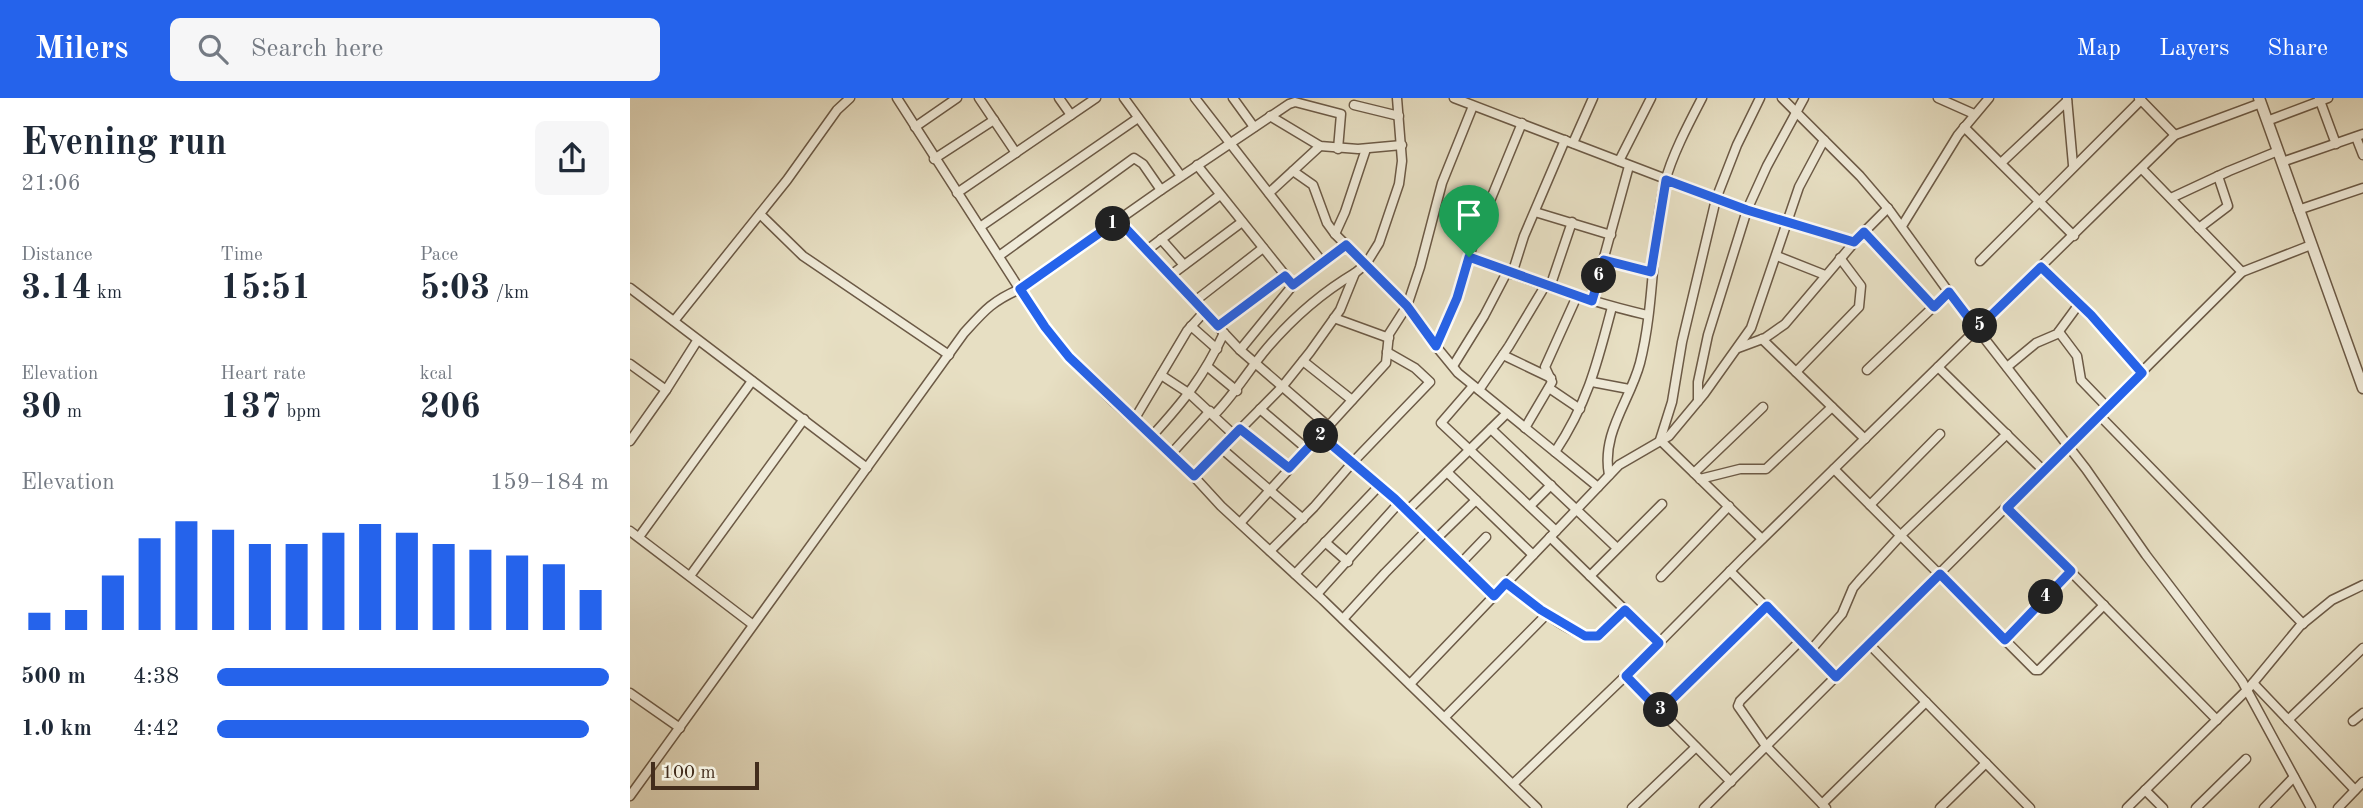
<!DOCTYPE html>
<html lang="en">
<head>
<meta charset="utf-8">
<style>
	:root { --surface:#fff; --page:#f6f6f7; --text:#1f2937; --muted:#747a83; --accent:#2563eb }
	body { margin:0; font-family:"Old Standard TT",serif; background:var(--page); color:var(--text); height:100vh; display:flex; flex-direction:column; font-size:26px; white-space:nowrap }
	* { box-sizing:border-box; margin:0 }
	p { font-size:23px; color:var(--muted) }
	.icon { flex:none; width:38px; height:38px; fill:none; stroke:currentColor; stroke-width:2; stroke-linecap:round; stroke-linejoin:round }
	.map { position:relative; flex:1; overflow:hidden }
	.drawer { display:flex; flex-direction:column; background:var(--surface); width:630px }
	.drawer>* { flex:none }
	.scale { position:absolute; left:21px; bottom:18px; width:108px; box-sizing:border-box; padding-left:7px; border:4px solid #432d1c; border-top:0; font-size:19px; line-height:24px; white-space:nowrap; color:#432d1c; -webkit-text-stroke:5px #efead8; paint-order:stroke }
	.pin { position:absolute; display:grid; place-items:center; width:60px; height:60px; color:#fff; margin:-72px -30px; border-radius:50% 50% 50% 0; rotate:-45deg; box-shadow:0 0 7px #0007 }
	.pin .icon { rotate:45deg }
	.km { position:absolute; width:35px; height:35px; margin:-18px; border-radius:50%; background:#222; color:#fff; font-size:19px; line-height:35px; text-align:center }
	.round { display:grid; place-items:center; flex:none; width:74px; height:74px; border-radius:10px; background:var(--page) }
	.summary { display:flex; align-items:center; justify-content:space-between; height:119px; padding:0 21px }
	h1 { font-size:38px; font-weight:600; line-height:52px }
	.metrics { display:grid; grid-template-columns:repeat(3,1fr); gap:10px; height:119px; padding:7px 21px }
	.metrics div { display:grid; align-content:center }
	.metrics b { font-size:35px; font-weight:600 }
	.metrics small { font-size:19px; font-weight:400 }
	.metrics p { font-size:19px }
	.chart { height:196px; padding:14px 21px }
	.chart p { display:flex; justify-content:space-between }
	.chart svg { width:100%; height:126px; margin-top:7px; stroke:var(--accent); stroke-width:6 }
	ul { padding:0 21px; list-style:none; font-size:23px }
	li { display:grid; grid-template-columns:112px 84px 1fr; align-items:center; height:52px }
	li i { height:18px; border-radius:9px; background:var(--accent) }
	header { display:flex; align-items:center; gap:42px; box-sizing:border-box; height:98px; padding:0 35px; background:var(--accent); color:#fff }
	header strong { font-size:33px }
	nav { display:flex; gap:38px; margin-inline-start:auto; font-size:24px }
	.search { width:490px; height:63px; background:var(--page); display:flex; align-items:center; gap:18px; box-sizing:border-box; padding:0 24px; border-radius:10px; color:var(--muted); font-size:26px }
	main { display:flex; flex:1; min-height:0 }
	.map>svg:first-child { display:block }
</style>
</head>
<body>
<header>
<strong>Milers</strong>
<div class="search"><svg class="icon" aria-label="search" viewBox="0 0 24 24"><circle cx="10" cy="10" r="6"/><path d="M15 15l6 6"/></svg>Search here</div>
<nav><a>Map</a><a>Layers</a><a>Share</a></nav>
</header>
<main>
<section class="drawer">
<div class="summary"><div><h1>Evening run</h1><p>21:06</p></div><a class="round"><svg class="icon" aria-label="share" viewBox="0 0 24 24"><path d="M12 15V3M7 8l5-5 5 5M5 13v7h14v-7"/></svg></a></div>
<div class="metrics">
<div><p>Distance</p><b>3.14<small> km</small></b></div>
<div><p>Time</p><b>15:51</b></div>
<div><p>Pace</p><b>5:03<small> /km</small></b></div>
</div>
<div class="metrics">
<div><p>Elevation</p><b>30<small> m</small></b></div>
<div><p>Heart rate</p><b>137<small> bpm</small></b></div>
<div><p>kcal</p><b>206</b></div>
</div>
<div class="chart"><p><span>Elevation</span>159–184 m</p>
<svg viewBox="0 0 160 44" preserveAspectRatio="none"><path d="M5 44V38M15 44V37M25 44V25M35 44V12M45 44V6M55 44V9M65 44V14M75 44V14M85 44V10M95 44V7M105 44V10M115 44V14M125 44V16M135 44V18M145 44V21M155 44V30"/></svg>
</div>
<ul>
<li><b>500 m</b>4:38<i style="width:100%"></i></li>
<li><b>1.0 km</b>4:42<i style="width:95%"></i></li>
</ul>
</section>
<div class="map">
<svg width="1733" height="710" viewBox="0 0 1733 710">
	<rect width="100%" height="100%" fill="#e7dfc3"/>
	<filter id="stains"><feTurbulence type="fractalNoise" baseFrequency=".00286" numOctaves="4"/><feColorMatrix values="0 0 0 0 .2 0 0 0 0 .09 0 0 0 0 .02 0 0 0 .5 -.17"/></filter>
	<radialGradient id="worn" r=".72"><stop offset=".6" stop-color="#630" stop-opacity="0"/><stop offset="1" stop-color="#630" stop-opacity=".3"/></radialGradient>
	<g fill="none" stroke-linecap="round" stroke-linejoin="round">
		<defs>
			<g id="minor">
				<polyline points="267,0 414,229 439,259 485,305 557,371 591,408 693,502 907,710"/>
				<polyline points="349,0 386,55"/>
				<polyline points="429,0 441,17"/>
				<polyline points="494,0 551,78"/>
				<polyline points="565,0 693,165"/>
				<polyline points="603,0 624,29"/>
				<polyline points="824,0 1117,112 1224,144"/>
				<polyline points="1130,0 1107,47 1086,101 1052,244 1042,304 1030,342 1132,441"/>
				<polyline points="1152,0 1230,78 1260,113 1323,200 1456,371 1516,457 1612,583 1681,710"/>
				<polyline points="1308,0 1344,16"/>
				<polyline points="1437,0 1443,67"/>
				<polyline points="1509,0 1545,37"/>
				<polyline points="1689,0 1706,46"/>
				<polyline points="724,7 769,18"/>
				<polyline points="640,18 690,48 728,51 772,47"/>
				<polyline points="1637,23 1698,0"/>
				<polyline points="285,29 327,0"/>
				<polyline points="1334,29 1444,138"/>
				<polyline points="1726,39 1733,57"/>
				<polyline points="943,45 963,0"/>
				<polyline points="304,61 364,22"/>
				<polyline points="989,63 1021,0"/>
				<polyline points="1652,64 1733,36"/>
				<polyline points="1371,65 1437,3"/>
				<polyline points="567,67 663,187"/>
				<polyline points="1512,71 1612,174"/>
				<polyline points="663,73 683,87 697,125 705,136 777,208 796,236 828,275 968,389"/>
				<polyline points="327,95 466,0"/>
				<polyline points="639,95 690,48"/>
				<polyline points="1541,100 1599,73 1648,53"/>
				<polyline points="1668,112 1733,90"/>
				<polyline points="905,114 981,137"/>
				<polyline points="130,116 173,158 319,257"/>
				<polyline points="488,122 610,252 698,328"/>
				<polyline points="1272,128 1328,37 1359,0"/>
				<polyline points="350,129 508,20"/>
				<polyline points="1569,130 1598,108 1588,78"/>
				<polyline points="1234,134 1304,209"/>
				<polyline points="705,136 715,114 736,51"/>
				<polyline points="531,141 554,167"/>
				<polyline points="517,152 590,97"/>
				<polyline points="369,158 504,60 513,66 531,92"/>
				<polyline points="1147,158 1195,177"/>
				<path d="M839 159C897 182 956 203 1017 217"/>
				<polyline points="974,162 1021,174"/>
				<polyline points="1350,163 1511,2"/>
				<polyline points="1411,169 1461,217 1512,275"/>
				<polyline points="882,176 894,138 935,42"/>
				<polyline points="541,177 612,124"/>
				<polyline points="920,189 942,124"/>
				<polyline points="0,190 237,370"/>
				<polyline points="565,203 633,150"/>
				<polyline points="962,203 999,68"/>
				<polyline points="704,220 759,240"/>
				<polyline points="44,223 157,82 207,12 220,0"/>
				<polyline points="561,228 587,251"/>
				<polyline points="588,228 655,178"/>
				<polyline points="1429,234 1447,258 1451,282 1478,310"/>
				<polyline points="1132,241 1235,341"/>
				<polyline points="806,248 826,200 846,137 892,25"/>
				<polyline points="1108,250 1135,240 1155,226 1228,140 1258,110"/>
				<polyline points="610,252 663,187 716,147"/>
				<polyline points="873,257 921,280"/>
				<polyline points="673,263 722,302"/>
				<polyline points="0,266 36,292"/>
				<polyline points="823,268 854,218 877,174"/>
				<polyline points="578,269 607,293"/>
				<polyline points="1308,269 1414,373"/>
				<polyline points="1377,269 1406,245 1427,236 1449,206"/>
				<polyline points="1237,272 1319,194"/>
				<polyline points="1166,274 1229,209 1231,188 1210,160"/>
				<polyline points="531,277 560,296 604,337"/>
				<polyline points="962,284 999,291"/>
				<polyline points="843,288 811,325 926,433"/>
				<polyline points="919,290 950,311"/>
				<polyline points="849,292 879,248 915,188"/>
				<polyline points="1068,303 1068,284 1078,237 1117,112 1137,68 1174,0"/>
				<polyline points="630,311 677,351"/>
				<path d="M584 317C605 296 619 271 638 249 662 221 693 194 725 175"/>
				<polyline points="1470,318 1673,526"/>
				<polyline points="504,322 557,233 575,213"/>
				<polyline points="895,330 922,284 915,269 947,198"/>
				<polyline points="610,331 659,370"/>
				<polyline points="861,331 987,450"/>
				<polyline points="690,336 765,401 864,498"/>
				<path d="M522 338C554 303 574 278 594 235"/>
				<polyline points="0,343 36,292 67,243"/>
				<polyline points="591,350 673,421"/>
				<path d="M925 354C958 304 967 266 982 209"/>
				<polyline points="541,356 580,313"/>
				<polyline points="1204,371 1405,572 1409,572 1474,507"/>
				<polyline points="817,374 903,457"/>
				<polyline points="1064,375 1133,309"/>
				<path d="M979 377C971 335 1000 303 1010 265 1025 206 1021 143 1035 84 1042 57 1059 25 1072 0"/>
				<polyline points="564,378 652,289 680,254 710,212 725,175 736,166 749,145 769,86 772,63 767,0"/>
				<polyline points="1070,381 1110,371 1136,371 1202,309"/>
				<polyline points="1240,407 1310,336"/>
				<polyline points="900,408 921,387"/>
				<polyline points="1377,409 1587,622"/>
				<polyline points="777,413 877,315"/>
				<polyline points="610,425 756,265 759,236 777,208 790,169 812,85 843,8"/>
				<polyline points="0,433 122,526"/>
				<polyline points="9,439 122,283"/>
				<polyline points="920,439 1029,545"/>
				<polyline points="806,441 846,402"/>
				<polyline points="695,444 718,464"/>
				<polyline points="640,453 684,409 723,364 800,284 785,270 757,254"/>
				<polyline points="831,465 856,439"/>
				<polyline points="1100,473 1206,579"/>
				<polyline points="665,476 750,387"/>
				<polyline points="60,478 174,321"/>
				<polyline points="960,478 1032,406"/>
				<polyline points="1031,479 1099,408"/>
				<path d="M876 485C894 499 946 544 968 538L995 511"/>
				<polyline points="687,496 769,405"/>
				<polyline points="713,521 755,475 797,432"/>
				<polyline points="1375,542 1441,473"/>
				<polyline points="1170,543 1110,603 1108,608 1136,648 1196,710"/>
				<polyline points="1239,546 1400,710"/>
				<polyline points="1180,553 1212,516 1223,490 1229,483 1271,437 1377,336"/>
				<polyline points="996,578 1101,684"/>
				<polyline points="1623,585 1725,692"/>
				<polyline points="780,586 989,367 1039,338 1074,296 1121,230 1169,89 1194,42"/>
				<polyline points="0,595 50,630"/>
				<polyline points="1030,613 1137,508"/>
				<polyline points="815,619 917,516"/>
				<polyline points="1658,622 1733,550"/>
				<polyline points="1723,623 1733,615"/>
				<polyline points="883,686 1009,565 1113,460 1545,37 1631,5"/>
				<polyline points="1515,692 1533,710"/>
				<path d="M0 698 334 235C354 213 362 203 390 191L531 92 659 6 665 4 711 16 708 51"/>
				<polyline points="1192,706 1296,604"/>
				<polyline points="1002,710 1066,649"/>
				<polyline points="1074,710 1612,174 1681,147"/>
				<polyline points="1310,710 1356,665"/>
				<polyline points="1497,710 1618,591 1670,528 1702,502 1733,487"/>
				<polyline points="1566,710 1616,661"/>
				<polyline points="1634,710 1664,679"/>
				<polyline points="1708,710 1733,684"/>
			</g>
			<polyline id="tertiary" points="1629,0 1733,290"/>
		</defs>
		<use href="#minor" stroke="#6c5a46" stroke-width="11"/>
		<use href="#tertiary" stroke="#6c5a46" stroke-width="13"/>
		<use href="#minor" stroke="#efead8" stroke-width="8"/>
		<use href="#tertiary" stroke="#efead8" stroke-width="10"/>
	</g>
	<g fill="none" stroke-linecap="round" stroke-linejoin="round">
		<defs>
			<polygon id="route" points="1036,82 1117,112 1224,144 1234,134 1304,209 1319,194 1347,231 1411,169 1461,217 1512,275 1377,410 1441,473 1375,542 1310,476 1206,579 1137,508 1030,613 996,578 1029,545 995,512 968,538 955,538 911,512 876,485 864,498 765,401 690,337 659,370 610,331 564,378 439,259 415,229 390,191 488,122 588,228 655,178 663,187 716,147 777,208 806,248 827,200 839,159 962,203 974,162 1021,174"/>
		</defs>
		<use href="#route" stroke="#fff" stroke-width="14"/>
		<use href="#route" stroke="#2563eb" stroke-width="9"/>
	</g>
	<rect width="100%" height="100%" filter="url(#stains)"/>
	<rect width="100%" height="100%" fill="url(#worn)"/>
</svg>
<div class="scale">100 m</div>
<div class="pin" style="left:839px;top:159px;background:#1e9e55"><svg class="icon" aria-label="arrive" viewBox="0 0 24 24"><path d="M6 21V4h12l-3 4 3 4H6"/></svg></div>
<b class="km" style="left:483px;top:126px">1</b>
<b class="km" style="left:691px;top:338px">2</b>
<b class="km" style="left:1031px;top:612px">3</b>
<b class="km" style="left:1416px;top:499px">4</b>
<b class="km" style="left:1350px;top:228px">5</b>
<b class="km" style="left:969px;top:178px">6</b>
</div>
</main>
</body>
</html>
